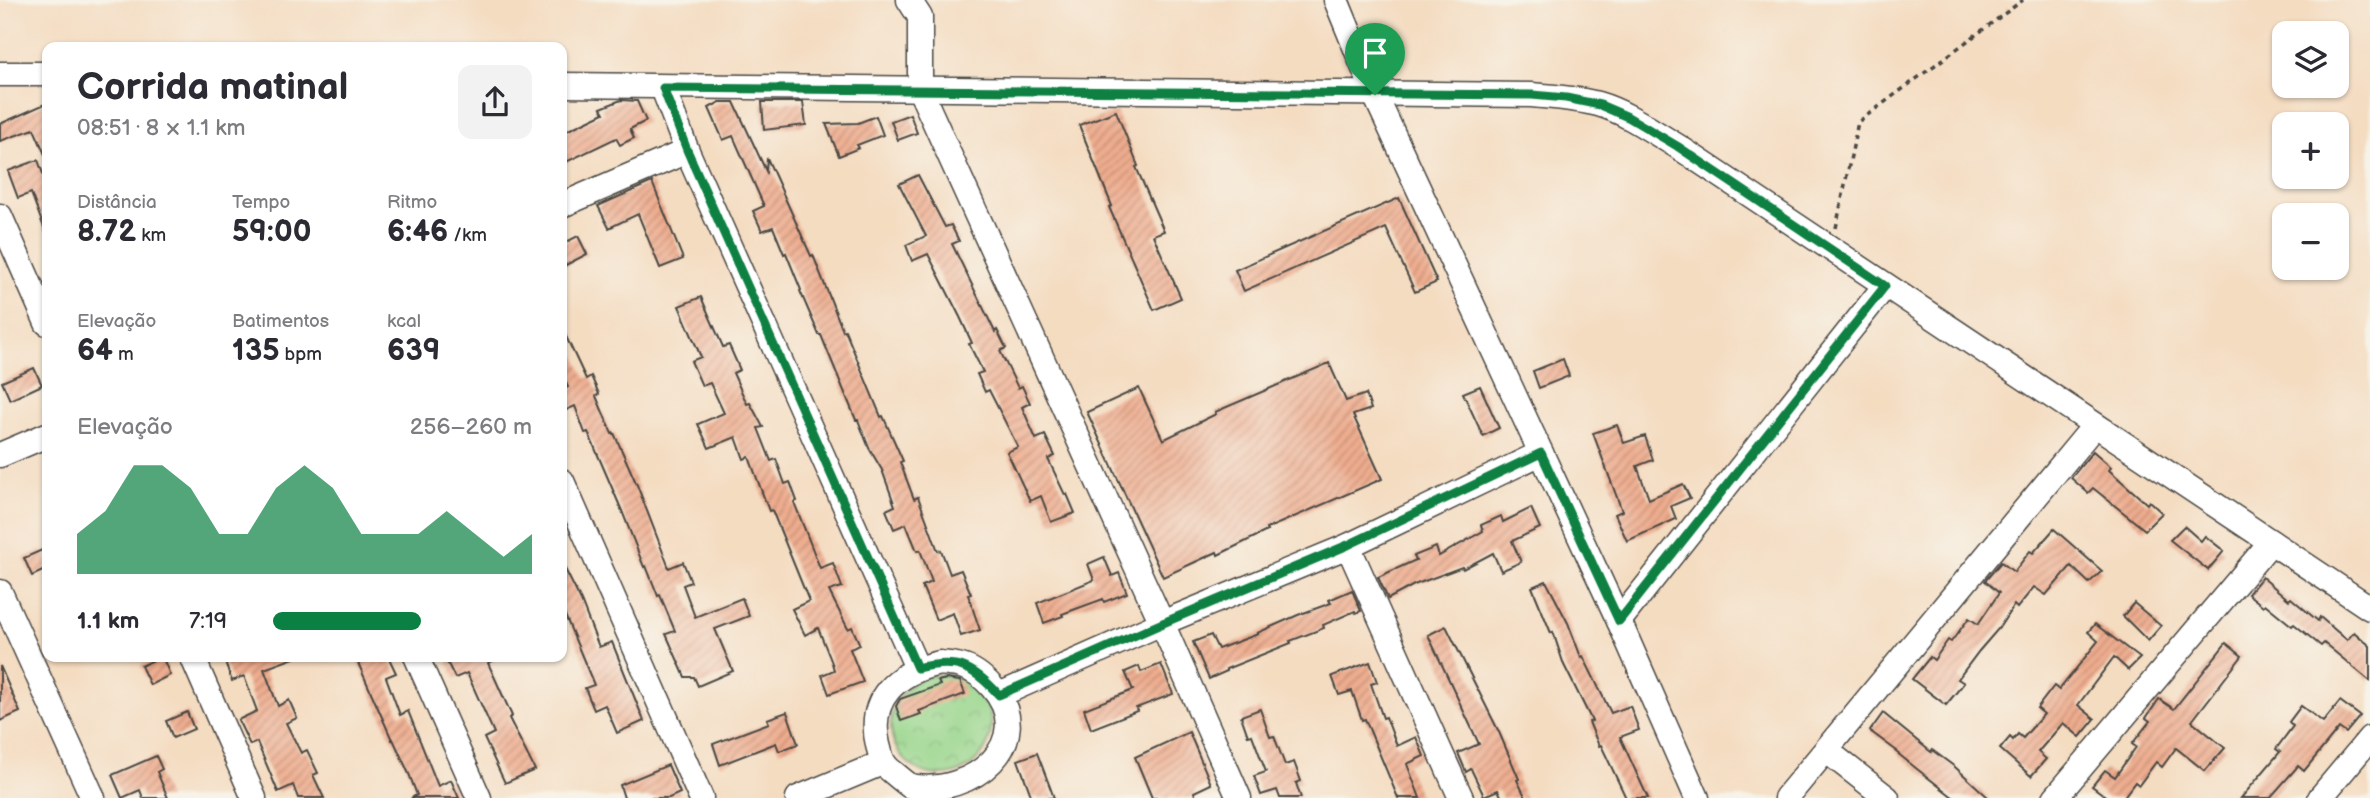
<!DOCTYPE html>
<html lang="pt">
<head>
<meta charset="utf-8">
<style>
	:root { --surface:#fff; --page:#f2f2f3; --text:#2b2b33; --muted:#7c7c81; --accent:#0b8043 }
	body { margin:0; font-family:"Balsamiq Sans",sans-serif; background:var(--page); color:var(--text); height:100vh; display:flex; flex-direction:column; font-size:26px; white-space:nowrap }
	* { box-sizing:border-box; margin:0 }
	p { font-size:23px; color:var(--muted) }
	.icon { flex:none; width:38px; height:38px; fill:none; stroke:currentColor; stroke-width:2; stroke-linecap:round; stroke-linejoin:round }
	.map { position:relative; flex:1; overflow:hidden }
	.side { position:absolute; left:42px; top:42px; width:525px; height:620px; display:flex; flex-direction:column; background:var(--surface); border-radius:14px; box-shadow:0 2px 5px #0004 }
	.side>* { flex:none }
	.fabs { position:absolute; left:2272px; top:21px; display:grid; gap:14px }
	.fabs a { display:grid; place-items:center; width:77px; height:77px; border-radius:14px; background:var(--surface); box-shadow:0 2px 5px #0004; font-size:35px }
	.pin { position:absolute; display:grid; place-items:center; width:60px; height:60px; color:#fff; margin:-72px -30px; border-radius:50% 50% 50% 0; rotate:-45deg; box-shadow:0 0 7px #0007 }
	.pin .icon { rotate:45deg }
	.round { display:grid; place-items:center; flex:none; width:74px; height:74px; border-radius:14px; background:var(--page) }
	.head { display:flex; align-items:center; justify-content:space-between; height:119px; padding:0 35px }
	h1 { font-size:38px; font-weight:800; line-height:52px }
	.figures { display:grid; grid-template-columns:repeat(3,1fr); gap:10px; height:119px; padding:7px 35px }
	.figures div { display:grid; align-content:center }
	.figures b { font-size:30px; font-weight:800 }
	.figures small { font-size:19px; font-weight:400 }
	.figures p { font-size:19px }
	.chart { height:196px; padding:14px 35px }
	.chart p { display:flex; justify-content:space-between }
	.chart svg { width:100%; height:126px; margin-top:7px; fill:var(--accent); opacity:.7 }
	ul { padding:0 35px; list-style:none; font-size:23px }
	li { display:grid; grid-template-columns:112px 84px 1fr; align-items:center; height:52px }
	li i { height:18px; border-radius:9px; background:var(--accent) }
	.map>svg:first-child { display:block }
</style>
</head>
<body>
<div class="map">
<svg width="2370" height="798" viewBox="0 0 2370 798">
	<defs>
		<pattern id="park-crowns" width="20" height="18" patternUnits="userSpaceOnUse" patternTransform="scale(1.75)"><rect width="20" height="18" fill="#96d58a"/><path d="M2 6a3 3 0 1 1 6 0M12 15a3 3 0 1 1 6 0" fill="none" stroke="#81b777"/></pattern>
		<pattern id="building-hatch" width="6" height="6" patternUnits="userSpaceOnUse" patternTransform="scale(1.75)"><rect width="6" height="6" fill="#efad8f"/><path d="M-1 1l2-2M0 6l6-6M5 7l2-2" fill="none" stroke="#c28d75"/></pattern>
	</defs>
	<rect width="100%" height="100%" fill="#f7f3e8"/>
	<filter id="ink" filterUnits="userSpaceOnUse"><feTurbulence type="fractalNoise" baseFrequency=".0143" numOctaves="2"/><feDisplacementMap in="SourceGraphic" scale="14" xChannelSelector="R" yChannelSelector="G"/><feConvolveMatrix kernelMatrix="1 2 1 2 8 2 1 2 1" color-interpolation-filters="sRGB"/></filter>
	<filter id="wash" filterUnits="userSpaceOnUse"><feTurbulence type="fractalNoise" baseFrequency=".00686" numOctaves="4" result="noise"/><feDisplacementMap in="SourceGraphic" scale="28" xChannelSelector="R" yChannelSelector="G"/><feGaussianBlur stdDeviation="1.57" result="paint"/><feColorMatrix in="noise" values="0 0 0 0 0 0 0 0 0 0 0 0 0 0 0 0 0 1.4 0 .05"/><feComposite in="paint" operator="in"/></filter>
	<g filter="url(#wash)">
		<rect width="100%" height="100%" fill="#f4dcc1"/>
		<circle fill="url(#park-crowns)" stroke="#60805a" stroke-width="2" cx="941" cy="725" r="50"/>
		<g id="blocks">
			<g fill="url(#building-hatch)">
				<polygon points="621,100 637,101 646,121 630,129 634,138 620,145 616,138 562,164 562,133 604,113 601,108"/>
				<polygon points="720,102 734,102 766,171 767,158 811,256 813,255 843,331 845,330 881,417 883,416 903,461 900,462 914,499 918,497 938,551 941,550 950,574 961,570 971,594 968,595 980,630 961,636 953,613 936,620 922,586 932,582 920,550 917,551 906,524 894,529 886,510 895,506 882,470 869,448 858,420 856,420 821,335 819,335 800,291 801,290 786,253 784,254 773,227 762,231 753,211 764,206 733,136 723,140 709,108"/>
				<polygon points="762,102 803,102 806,125 764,130"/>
				<polygon points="47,103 47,159 34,129 0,141 0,124"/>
				<polygon points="1116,111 1138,166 1136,167 1164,231 1153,235 1181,298 1154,310 1109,207 1112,206 1079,125"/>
				<polygon points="910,114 917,133 898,140 891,121"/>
				<polygon points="876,116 883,135 857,145 859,148 839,156 826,124 858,123"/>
				<polygon points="38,160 47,185 46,233 31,193 18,198 8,171"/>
				<polygon points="918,175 945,227 951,225 959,241 952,244 995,332 997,330 1006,348 1000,351 1018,388 1022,386 1030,403 1022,407 1036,439 1045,435 1055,456 1048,459 1065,495 1067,494 1075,513 1051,522 1041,496 1030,501 1007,452 1018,447 989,390 985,392 977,374 983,372 969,344 972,343 960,317 928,254 912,261 906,245 926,236 899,184"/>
				<polygon points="652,182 683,259 660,268 638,214 609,228 598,206"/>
				<polygon points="1399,198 1437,282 1415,292 1386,228 1244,291 1235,270"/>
				<polygon points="578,236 587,254 562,267 562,244"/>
				<polygon points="701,297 723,347 729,345 740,370 733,373 747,404 750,403 763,427 758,428 771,461 776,459 785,484 790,482 797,501 794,502 820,568 833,563 842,587 829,591 848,629 852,627 860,645 850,649 863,682 829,694 822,675 834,670 832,663 818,628 805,635 792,609 809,601 772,510 769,511 749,457 744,459 736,437 709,448 698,424 724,413 710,383 702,386 691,361 701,357 679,306"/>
				<polygon points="562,328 586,379 591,376 599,394 596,396 612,434 614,433 637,485 669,568 683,562 691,582 683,585 695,617 742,598 749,616 715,629 733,671 698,686 694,677 685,677 666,634 675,631 660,595 658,596 646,566 644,567 622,511 588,432 585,433 575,406 562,412 562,390 568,387 562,375"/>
				<polygon points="1563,359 1569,376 1539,388 1533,371"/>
				<polygon points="1329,363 1346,401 1366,394 1371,409 1353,415 1382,479 1266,529 1267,531 1218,555 1217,552 1163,577 1087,412 1139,388 1163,440 1216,414 1215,412"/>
				<polygon points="34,368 42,385 10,400 2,382"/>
				<polygon points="1480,386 1499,428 1483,436 1463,393"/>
				<polygon points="1617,425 1624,443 1645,436 1653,460 1637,466 1649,499 1683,484 1690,498 1671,506 1676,519 1627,541 1615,514 1622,511 1593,433"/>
				<polygon points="2093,451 2111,467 2109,470 2147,504 2149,501 2162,513 2145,530 2093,488 2088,493 2071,478"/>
				<polygon points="1531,508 1540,528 1512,541 1521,562 1501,571 1493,553 1463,569 1462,567 1414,585 1388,599 1378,577 1416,560 1414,556 1436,547 1439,556 1483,531 1481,525 1501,516 1503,522"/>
				<polygon points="2184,526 2201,541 2205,536 2224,551 2208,570 2170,540"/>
				<polygon points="2054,529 2102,571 2089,583 2071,566 2046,595 2034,587 2017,608 2014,605 1999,628 1979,651 1958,679 1964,683 1946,705 1912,679 1930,657 1934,660 1948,640 1951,642 1969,618 1978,624 1999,593 1985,581 2001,562 2014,572 2030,551 2033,553"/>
				<polygon points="42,550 47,560 47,569 32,576 24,558"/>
				<polygon points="1104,557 1112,576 1119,573 1127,593 1104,602 1103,599 1062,614 1063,616 1044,623 1037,603 1094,580 1088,564"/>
				<polygon points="562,563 581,601 599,647 612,642 644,721 617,733 605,705 594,710 585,688 594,685 562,608"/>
				<polygon points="2262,577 2289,600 2291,598 2318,621 2320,617 2347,640 2354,632 2370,646 2370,681 2324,643 2321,646 2294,624 2292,626 2265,604 2263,606 2248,594"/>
				<polygon points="1546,581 1568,623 1581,657 1583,656 1611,713 1630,706 1639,730 1620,737 1648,798 1626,798 1601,745 1599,746 1589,722 1592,721 1564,665 1553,632 1551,633 1532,587"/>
				<polygon points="1352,590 1361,611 1356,613 1355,611 1323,625 1324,628 1290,641 1291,643 1226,669 1227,671 1209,679 1193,642 1211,635 1218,649 1258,634 1257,633 1298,615 1331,603 1329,600"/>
				<polygon points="2134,603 2161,626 2148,641 2123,616"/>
				<polygon points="2095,624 2140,658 2128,670 2114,657 2078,705 2095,719 2080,737 2063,723 2038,752 2046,759 2031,776 2000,749 2010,737 2013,740 2018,734 2023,738 2044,714 2037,708 2054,686 2059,690 2098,641 2088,632"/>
				<polygon points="1446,626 1499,732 1519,779 1517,780 1526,798 1502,798 1498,790 1484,796 1471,769 1466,772 1458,753 1479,744 1428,635"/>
				<polygon points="2226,643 2242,656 2192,721 2225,748 2205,771 2176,748 2162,767 2156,762 2139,785 2135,782 2123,798 2108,798 2092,786 2105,770 2115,777 2136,747 2132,744 2150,721 2146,718 2159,699 2174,709"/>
				<polygon points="162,656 170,675 150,685 141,666"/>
				<polygon points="232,656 293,656 294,658 264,669 278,706 289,700 297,718 286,723 301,753 307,750 318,773 313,775 324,798 298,798 293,785 278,792 257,742 250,745 238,720 257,711 244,676 232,681 225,662 233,659"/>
				<polygon points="355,656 388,656 396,673 386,677 400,715 408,711 438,786 451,780 459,798 411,798 417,795 409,774 393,739 392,740"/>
				<polygon points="459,656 503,656 488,663 512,716 509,718 535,770 505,783 484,738 494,733 467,673 455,678 447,662"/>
				<polygon points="1370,662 1377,682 1371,684 1383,718 1386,717 1397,746 1416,737 1424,756 1407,764 1420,798 1398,798 1365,719 1362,720 1352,691 1339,695 1332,676"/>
				<polygon points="1161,664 1173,694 1136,708 1137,711 1091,729 1084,709 1133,690 1125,672 1139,666 1141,672"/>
				<polygon points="0,666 20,712 0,721"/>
				<polygon points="946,679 960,681 965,694 919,711 921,714 901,721 896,706 900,699 940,685 938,681"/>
				<polygon points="2340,701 2360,716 2346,733 2339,728 2304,771 2298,766 2270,798 2241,798 2280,752 2276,749 2293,726 2289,722 2301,706 2323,722"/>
				<polygon points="1260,709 1270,737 1274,736 1285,765 1294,762 1301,781 1296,783 1301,798 1280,798 1277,790 1261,795 1254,776 1266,772 1252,735 1248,736 1241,716"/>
				<polygon points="187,712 194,729 173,738 166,721"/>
				<polygon points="787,712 798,744 779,751 776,743 720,765 713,744 769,723 767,719"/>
				<polygon points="1883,713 1931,752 1932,750 1955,767 1989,798 1954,798 1917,769 1896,752 1897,751 1870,731"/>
				<polygon points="1189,732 1211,784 1194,792 1196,798 1152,798 1135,757"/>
				<polygon points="1037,753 1050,787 1054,798 1032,798 1018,760"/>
				<polygon points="156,756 162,769 157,772 168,798 143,798 140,790 122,798 112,775"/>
				<polygon points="668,765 680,793 669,798 624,798 620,785"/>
			</g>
		</g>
	</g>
	<g filter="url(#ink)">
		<use href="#blocks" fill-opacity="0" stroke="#494642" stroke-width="2"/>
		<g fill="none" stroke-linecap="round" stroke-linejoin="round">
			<defs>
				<g id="minor">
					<polyline points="909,0 920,17 920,90 1162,623 1239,798"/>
					<polyline points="1336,0 1375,95 1619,621 1697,798"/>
					<polyline points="0,74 47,74"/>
					<path d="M562 85 1532 95C1554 97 1576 98 1598 104 1626 112 1652 131 1677 146L2370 608"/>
					<polyline points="663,88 687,151 917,668"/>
					<polyline points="562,205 687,151"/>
					<polyline points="0,216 47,323"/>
					<polyline points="0,455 47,435"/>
					<polyline points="562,481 701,798"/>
					<polyline points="1348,546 1461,798"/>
					<polyline points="0,592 93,798"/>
					<polyline points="1619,621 1885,286"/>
					<polyline points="192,656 254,798"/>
					<polyline points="416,656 479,798"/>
					<path d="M940 663C947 664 954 664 961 666 973 669 984 678 992 687 1039 741 972 798 910 786 903 781 895 774 889 769 881 762 881 755 878 745 867 698 897 672 940 663Z"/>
					<polyline points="999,695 1162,623 1348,546 1541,453"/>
					<polyline points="1827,751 1887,798"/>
					<polyline points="798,798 882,763"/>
					<polyline points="1786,798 2095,425"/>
					<polyline points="2055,798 2271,542"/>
					<polyline points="2320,798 2370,738"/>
				</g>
			</defs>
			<use href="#minor" stroke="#494642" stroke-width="27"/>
			<polyline stroke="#494642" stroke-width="3.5" stroke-dasharray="5 5" stroke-linecap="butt" points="1836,228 1858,122 2023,0"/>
			<use href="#minor" stroke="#fff" stroke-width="24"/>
		</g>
	</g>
	<g fill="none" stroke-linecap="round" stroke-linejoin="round" filter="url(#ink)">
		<defs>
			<path id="route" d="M663 88 1532 95 1566 98 1600 105 1628 117 1677 146 1885 286 1619 621 1541 453 1348 545 1163 623 999 695C972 665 957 659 917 668L687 150Z"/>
		</defs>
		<use href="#route" stroke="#fff" stroke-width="14"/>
		<use href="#route" stroke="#0b8043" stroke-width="9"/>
	</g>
</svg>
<div class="fabs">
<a><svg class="icon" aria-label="layers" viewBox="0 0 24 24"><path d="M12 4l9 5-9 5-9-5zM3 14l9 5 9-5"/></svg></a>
<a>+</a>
<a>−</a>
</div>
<div class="pin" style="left:1375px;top:95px;background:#1e9e55"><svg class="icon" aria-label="arrive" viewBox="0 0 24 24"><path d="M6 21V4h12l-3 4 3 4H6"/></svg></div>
<section class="side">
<div class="head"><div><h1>Corrida matinal</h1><p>08:51 · 8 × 1.1 km</p></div><a class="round"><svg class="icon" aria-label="share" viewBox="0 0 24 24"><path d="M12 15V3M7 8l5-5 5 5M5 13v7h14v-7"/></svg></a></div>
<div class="figures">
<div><p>Distância</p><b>8.72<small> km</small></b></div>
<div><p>Tempo</p><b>59:00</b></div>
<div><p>Ritmo</p><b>6:46<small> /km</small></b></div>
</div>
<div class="figures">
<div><p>Elevação</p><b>64<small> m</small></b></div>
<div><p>Batimentos</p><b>135<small> bpm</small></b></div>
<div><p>kcal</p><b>639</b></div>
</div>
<div class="chart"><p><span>Elevação</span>256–260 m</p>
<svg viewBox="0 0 160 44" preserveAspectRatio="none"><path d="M0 44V30L10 22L20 6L30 6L40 14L50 30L60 30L70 14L80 6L90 14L100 30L110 30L120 30L130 22L140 30L150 38L160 30V44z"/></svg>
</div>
<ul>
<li><b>1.1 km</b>7:19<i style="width:57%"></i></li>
</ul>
</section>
</div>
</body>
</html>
